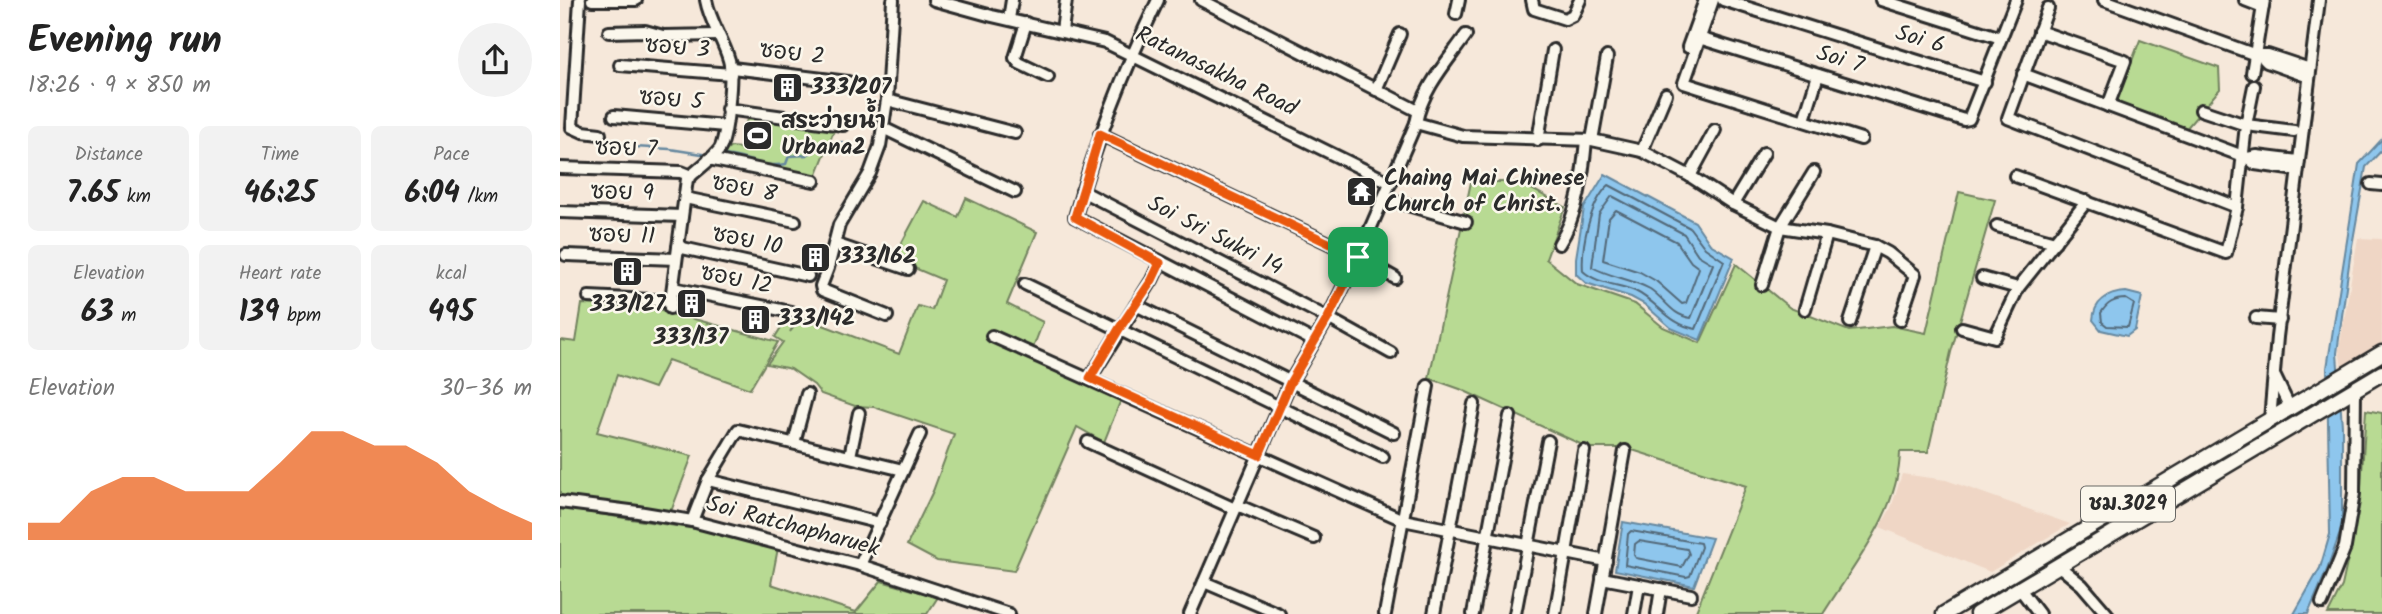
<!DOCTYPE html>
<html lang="en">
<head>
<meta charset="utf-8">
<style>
	:root { --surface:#fff; --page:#f2f2f2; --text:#222; --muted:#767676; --accent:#ea580c }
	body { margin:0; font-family:Kalam,"Playpen Sans Thai",sans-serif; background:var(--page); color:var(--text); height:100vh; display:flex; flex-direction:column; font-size:26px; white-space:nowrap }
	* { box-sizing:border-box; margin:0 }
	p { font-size:23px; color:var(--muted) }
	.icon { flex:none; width:38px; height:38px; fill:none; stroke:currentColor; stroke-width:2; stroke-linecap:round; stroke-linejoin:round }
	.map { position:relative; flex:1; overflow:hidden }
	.panel { display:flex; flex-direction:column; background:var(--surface); width:560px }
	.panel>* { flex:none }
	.pin { position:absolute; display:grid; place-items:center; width:60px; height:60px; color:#fff; margin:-30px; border-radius:14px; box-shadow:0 4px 10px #0006 }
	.round { display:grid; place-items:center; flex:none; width:74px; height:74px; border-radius:37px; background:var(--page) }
	.summary { display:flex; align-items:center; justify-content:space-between; height:119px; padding:0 28px }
	h1 { font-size:38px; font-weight:600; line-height:52px }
	.stats { display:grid; grid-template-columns:repeat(3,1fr); gap:10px; height:119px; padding:7px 28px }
	.stats div { display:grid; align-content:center; border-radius:10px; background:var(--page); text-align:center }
	.stats b { font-size:30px; font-weight:600 }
	.stats small { font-size:19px; font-weight:400 }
	.stats p { font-size:19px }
	.chart { height:196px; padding:14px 28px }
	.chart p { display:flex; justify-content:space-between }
	.chart svg { width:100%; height:126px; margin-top:7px; fill:var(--accent); opacity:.7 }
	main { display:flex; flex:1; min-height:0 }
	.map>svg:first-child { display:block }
</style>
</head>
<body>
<main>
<section class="panel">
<div class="summary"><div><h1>Evening run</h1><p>18:26 · 9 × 850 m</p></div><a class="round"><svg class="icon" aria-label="share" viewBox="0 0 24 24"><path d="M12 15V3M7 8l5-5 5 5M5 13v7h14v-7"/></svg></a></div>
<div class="stats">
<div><p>Distance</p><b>7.65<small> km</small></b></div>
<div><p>Time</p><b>46:25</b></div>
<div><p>Pace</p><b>6:04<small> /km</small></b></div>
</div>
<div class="stats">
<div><p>Elevation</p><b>63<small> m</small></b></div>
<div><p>Heart rate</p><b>139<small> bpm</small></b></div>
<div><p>kcal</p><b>495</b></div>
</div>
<div class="chart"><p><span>Elevation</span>30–36 m</p>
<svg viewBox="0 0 160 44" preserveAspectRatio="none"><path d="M0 44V38L10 38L20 27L30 22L40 22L50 27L60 27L70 27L80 17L90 6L100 6L110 11L120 11L130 17L140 27L150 33L160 38V44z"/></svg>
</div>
</section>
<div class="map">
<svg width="1822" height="614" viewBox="0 0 1822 614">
	<rect width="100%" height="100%" fill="#f6e8da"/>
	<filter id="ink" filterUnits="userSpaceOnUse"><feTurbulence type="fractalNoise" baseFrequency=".0143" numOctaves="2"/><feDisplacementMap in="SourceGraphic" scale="14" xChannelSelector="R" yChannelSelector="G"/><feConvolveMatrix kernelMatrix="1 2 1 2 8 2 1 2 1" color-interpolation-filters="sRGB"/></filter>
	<g filter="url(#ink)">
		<g fill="#efd6c5">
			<polygon points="1798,238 1822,239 1822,346 1782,367 1779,350"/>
			<polygon points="1342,474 1386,480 1510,524 1430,572 1320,527 1331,508"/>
		</g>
		<g fill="#b8da93" stroke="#72825f" stroke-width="2">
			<polygon points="1580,40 1659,68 1660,89 1625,130 1556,103"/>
			<polygon points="188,114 275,128 254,181 154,160 171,147 201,150 200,141 210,142 211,132 185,128"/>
			<path d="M911 182H959L1005 207 986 259 1017 284 1075 304 1103 327 1140 343 1176 264 1230 308 1289 331 1332 326 1366 333 1399 192 1435 200 1391 352 1368 452H1340C1339 512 1294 564 1263 614H1135L1186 486 1066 448H1029L900 389 869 378Z"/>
			<polygon points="406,198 477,232 447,304 483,322 470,356 562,397 544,442 517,427 454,571 377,561 347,545 373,491 394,434 314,407 295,406 261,394 254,385 231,369 207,364 223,342 215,337 229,315 238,317 230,332 242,317 339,354 358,306 372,310 383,280 333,259 364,201 398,217"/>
			<polygon points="22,304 94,308 218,342 190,389 108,360 94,388 57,375 37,432 132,456 112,509 103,511 0,496 0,340 16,342"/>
			<polygon points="1806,410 1822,413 1822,614 1768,614 1782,586 1800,503"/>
			<polygon points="0,508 148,531 218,548 211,584 296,612 321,581 378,597 367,614 0,614"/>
		</g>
		<g fill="#8ec6ed" stroke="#66889f" stroke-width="2">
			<polygon points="1822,139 1822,150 1806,167 1790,257 1777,353 1782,426 1782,527 1767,570 1748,614 1734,614 1760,568 1770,534 1767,368 1799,164"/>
			<polygon points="1045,174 1135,222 1150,244 1174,258 1140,340 1111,328 1084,304 1071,297 1026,283 1016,274 1016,258 1024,208"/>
			<path d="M1566 292 1582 296 1575 330 1567 336 1541 330 1533 320C1534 301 1548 293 1566 292Z"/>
			<polygon points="1063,522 1152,538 1134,586 1055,570"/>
		</g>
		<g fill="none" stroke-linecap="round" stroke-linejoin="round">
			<g stroke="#536979" stroke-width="2">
				<path d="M1049 185 1130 228 1145 248 1164 261 1136 329C1109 325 1098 302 1075 291 1059 284 1037 284 1023 271 1021 246 1030 202 1049 185Z"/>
				<path d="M1052 196 1124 234 1138 255 1153 264 1131 318C1112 316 1105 299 1090 289 1072 279 1050 277 1032 267L1039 214Z"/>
				<polygon points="1056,210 1117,242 1131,262 1139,268 1126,303 1122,304 1096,281 1080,272 1043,260 1049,218"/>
				<path d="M1566 299 1574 304 1568 327 1547 326 1542 322 1541 313C1547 303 1554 299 1566 299Z"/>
				<polygon points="1071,531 1140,543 1141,547 1130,576 1126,577 1065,565 1068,534"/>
				<polygon points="1079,541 1127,549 1129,554 1122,567 1076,558 1074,555 1075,544"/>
			</g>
			<g stroke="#66889f" stroke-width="2.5">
				<polyline points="48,140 56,146 110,149 148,155"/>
				<path d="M161 155C183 155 202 169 226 164L229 156 247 155 264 145 283 142"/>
			</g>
			<defs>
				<g id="minor">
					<polyline points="20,0 12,127 23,132 40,134"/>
					<polyline points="32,0 76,0"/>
					<polyline points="374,0 432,16 545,42 831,183"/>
					<path d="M598 0C564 70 536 141 515 217L754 341"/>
					<polyline points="641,0 858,111"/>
					<polyline points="972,0 974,9 1005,19 1013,15 1020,0"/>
					<polyline points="1153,0 1124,83 1301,139"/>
					<polyline points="1163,0 1425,82"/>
					<polyline points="1321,0 1441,38"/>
					<polyline points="1544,0 1696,55 1708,55 1750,69"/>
					<polyline points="1685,0 1703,7"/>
					<polyline points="1488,8 1448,118 1677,207"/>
					<polyline points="896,14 899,0"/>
					<polyline points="449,19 452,0"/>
					<polyline points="466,23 455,58 459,63 488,77"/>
					<polyline points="502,31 506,0"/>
					<polyline points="1479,31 1565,61 1548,106"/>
					<polyline points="49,32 85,31 103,36 158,35"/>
					<polyline points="1139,38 1404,120 1409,119 1456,0"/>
					<polyline points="1128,47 1145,0"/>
					<polyline points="1704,59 1707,62 1749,77"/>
					<polyline points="60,65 171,74"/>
					<polyline points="172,68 288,82"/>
					<polyline points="1692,73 1704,0"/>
					<polyline points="1463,74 1688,158 1695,164 1737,170"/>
					<polyline points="816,90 840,34"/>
					<polyline points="327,100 455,133"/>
					<polyline points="167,109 283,125"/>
					<polyline points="1641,110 1686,125 1734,131"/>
					<polyline points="54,116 165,126"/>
					<polyline points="1244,120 1258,75"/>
					<polyline points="856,123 903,136 1032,140 1082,151 1130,176 1173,204 1220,227 1267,234 1315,246 1328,253 1355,275 1340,320"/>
					<polyline points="323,128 455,192"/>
					<polyline points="540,134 798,257 835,278"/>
					<polyline points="978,140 993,50"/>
					<polyline points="1032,140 1047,57"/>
					<polyline points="1082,151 1106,94"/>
					<polyline points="1688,158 1697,156 1738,161"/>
					<polyline points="149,159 254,181"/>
					<polyline points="0,168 121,172 131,176"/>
					<polyline points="1130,176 1155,130"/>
					<polyline points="1455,176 1666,253 1677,207 1686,125 1694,86"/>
					<polyline points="1811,184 1822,185"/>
					<polyline points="522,191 768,318 831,353"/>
					<polyline points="125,198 235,221"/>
					<polyline points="824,198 906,222"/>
					<polyline points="1173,204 1204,153"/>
					<polyline points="0,212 122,216"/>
					<polyline points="1437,226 1495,242"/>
					<polyline points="275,244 348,269"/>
					<path d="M999 244C1018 215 1023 174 1026 140"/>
					<polyline points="118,247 248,276"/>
					<polyline points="6,255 116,259"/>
					<polyline points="1422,278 1458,288"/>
					<polyline points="465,284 823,457"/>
					<polyline points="1202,285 1220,227 1254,172"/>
					<polyline points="113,288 231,312"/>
					<polyline points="29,297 111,301"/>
					<polyline points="576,305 834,433"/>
					<path d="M110 308 127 179C137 170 150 161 159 150 167 141 173 73 169 60 163 39 150 22 146 0"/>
					<polyline points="1245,309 1267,234"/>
					<polyline points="327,316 262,290 261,286 268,268 279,225 310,173 320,146 327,100 333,0"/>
					<polyline points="1696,318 1720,320"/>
					<polyline points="1290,322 1315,246"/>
					<polyline points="1402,328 1435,337 1458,288 1527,201"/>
					<polyline points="432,336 843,520 1046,561"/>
					<polyline points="1715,377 1730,408"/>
					<polyline points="530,378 592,280 600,263"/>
					<polyline points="1710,420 1717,337 1759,0"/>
					<polyline points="528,442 675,509"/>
					<polyline points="234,443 247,394"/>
					<polyline points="290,456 299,413"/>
					<polyline points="148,480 320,523"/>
					<polyline points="0,502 78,512 132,521 300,565 449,614"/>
					<polyline points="677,505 754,538"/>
					<polyline points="132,521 148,480 178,430 343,470"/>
					<polyline points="300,565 360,434"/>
					<polyline points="1499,566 1522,585 1547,614"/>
					<polyline points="1042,578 1131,595"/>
					<polyline points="644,582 719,614"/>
					<polyline points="1460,589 1479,614"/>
					<polyline points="1762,603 1785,547 1794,493 1795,389"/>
					<path d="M630 614 730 383 768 318 798 257 856 123C862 89 887 62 906 35"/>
					<polyline points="825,614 868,386"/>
					<polyline points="874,614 914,404"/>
					<polyline points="913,614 950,416"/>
					<polyline points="955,614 988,441"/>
					<polyline points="995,614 1024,451"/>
					<polyline points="1036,614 1065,451"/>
					<polyline points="1074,614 1079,585"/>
					<polyline points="1097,614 1101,589"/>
				</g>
				<g id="major">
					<polyline points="1384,614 1822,353"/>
					<polyline points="1417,614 1822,373"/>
				</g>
			</defs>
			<use href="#minor" stroke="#2b2b2b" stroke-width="16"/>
			<use href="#major" stroke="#2b2b2b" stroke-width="19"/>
			<use href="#minor" stroke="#fbf7ec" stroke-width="10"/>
			<use href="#major" stroke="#fbf7ec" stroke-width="14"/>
		</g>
	</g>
	<g fill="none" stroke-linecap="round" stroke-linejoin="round" filter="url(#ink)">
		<defs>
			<polygon id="route" points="540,134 798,257 768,318 730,383 699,455 530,378 559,329 592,280 600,263 515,217"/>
		</defs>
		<use href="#route" stroke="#fff" stroke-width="14"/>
		<use href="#route" stroke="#ea580c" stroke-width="9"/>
	</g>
	<defs>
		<symbol id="building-square" viewBox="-11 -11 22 22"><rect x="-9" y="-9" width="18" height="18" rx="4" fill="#2b2b2b" stroke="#fbf7ec"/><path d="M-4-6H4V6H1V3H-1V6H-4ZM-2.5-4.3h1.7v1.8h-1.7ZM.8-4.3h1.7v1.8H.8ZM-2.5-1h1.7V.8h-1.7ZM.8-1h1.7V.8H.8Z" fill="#fff"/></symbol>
		<symbol id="stadium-square" viewBox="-11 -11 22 22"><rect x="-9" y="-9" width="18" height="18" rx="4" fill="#2b2b2b" stroke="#fbf7ec"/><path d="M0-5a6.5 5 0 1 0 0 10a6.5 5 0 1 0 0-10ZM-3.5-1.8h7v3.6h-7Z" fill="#fff"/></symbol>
		<symbol id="temple-square" viewBox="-11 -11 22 22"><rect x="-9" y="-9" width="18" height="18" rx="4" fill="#2b2b2b" stroke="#fbf7ec"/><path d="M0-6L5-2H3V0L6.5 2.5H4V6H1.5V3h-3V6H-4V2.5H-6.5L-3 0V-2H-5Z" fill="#fff"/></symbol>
	</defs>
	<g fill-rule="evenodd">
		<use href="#building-square" x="210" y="70" width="35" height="35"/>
		<use href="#stadium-square" x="180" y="118" width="35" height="35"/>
		<use href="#temple-square" x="784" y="174" width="35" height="35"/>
		<use href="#building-square" x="238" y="240" width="35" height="35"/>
		<use href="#building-square" x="50" y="254" width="35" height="35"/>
		<use href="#building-square" x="114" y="286" width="35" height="35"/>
		<use href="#building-square" x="178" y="302" width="35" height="35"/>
	</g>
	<g text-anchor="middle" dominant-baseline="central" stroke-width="5" stroke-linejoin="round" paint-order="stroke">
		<rect fill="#fbf7ec" stroke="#696865" stroke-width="2" x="1521" y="486.5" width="94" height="35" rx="5"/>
		<g font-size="21" font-weight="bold" fill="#2b2b2b">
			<text x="1568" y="504">ชม.3029</text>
		</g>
		<g font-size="23" fill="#2b2b2b" stroke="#fbf7ec">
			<text transform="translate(1360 40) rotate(17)">Soi 6</text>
			<text transform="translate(117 48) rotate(5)">ซอย 3</text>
			<text transform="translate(232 54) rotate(7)">ซอย 2</text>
			<text transform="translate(1280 60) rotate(17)">Soi 7</text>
			<text transform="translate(656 72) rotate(26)">Ratanasakha Road</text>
			<text transform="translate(111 100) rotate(5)">ซอย 5</text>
			<text transform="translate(66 149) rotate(2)">ซอย 7</text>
			<text transform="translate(184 189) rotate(12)">ซอย 8</text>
			<text transform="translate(62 193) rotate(2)">ซอย 9</text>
			<text transform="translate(62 236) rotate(2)">ซอย 11</text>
			<text transform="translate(655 236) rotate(27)">Soi Sri Sukri 14</text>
			<text transform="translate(187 241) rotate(12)">ซอย 10</text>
			<text transform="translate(176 280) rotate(12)">ซอย 12</text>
			<text transform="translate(233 527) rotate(15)">Soi Ratchapharuek</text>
		</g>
		<g font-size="23" font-weight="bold" fill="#2b2b2b" stroke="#fbf7ec" text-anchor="start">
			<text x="251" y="88">333/207</text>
			<text x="221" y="122">สระว่ายน้ำ<tspan x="221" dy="26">Urbana2</tspan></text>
			<text x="824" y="179">Chaing Mai Chinese<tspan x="824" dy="26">Church of Christ.</tspan></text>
			<text x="279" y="257">333/162</text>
			<text x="68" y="305" text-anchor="middle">333/127</text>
			<text x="218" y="319">333/142</text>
			<text x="131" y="338" text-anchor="middle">333/137</text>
		</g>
	</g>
</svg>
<div class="pin" style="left:798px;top:257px;background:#1e9e55"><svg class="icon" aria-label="arrive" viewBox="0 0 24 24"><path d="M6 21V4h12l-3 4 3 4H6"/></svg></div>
</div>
</main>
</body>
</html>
